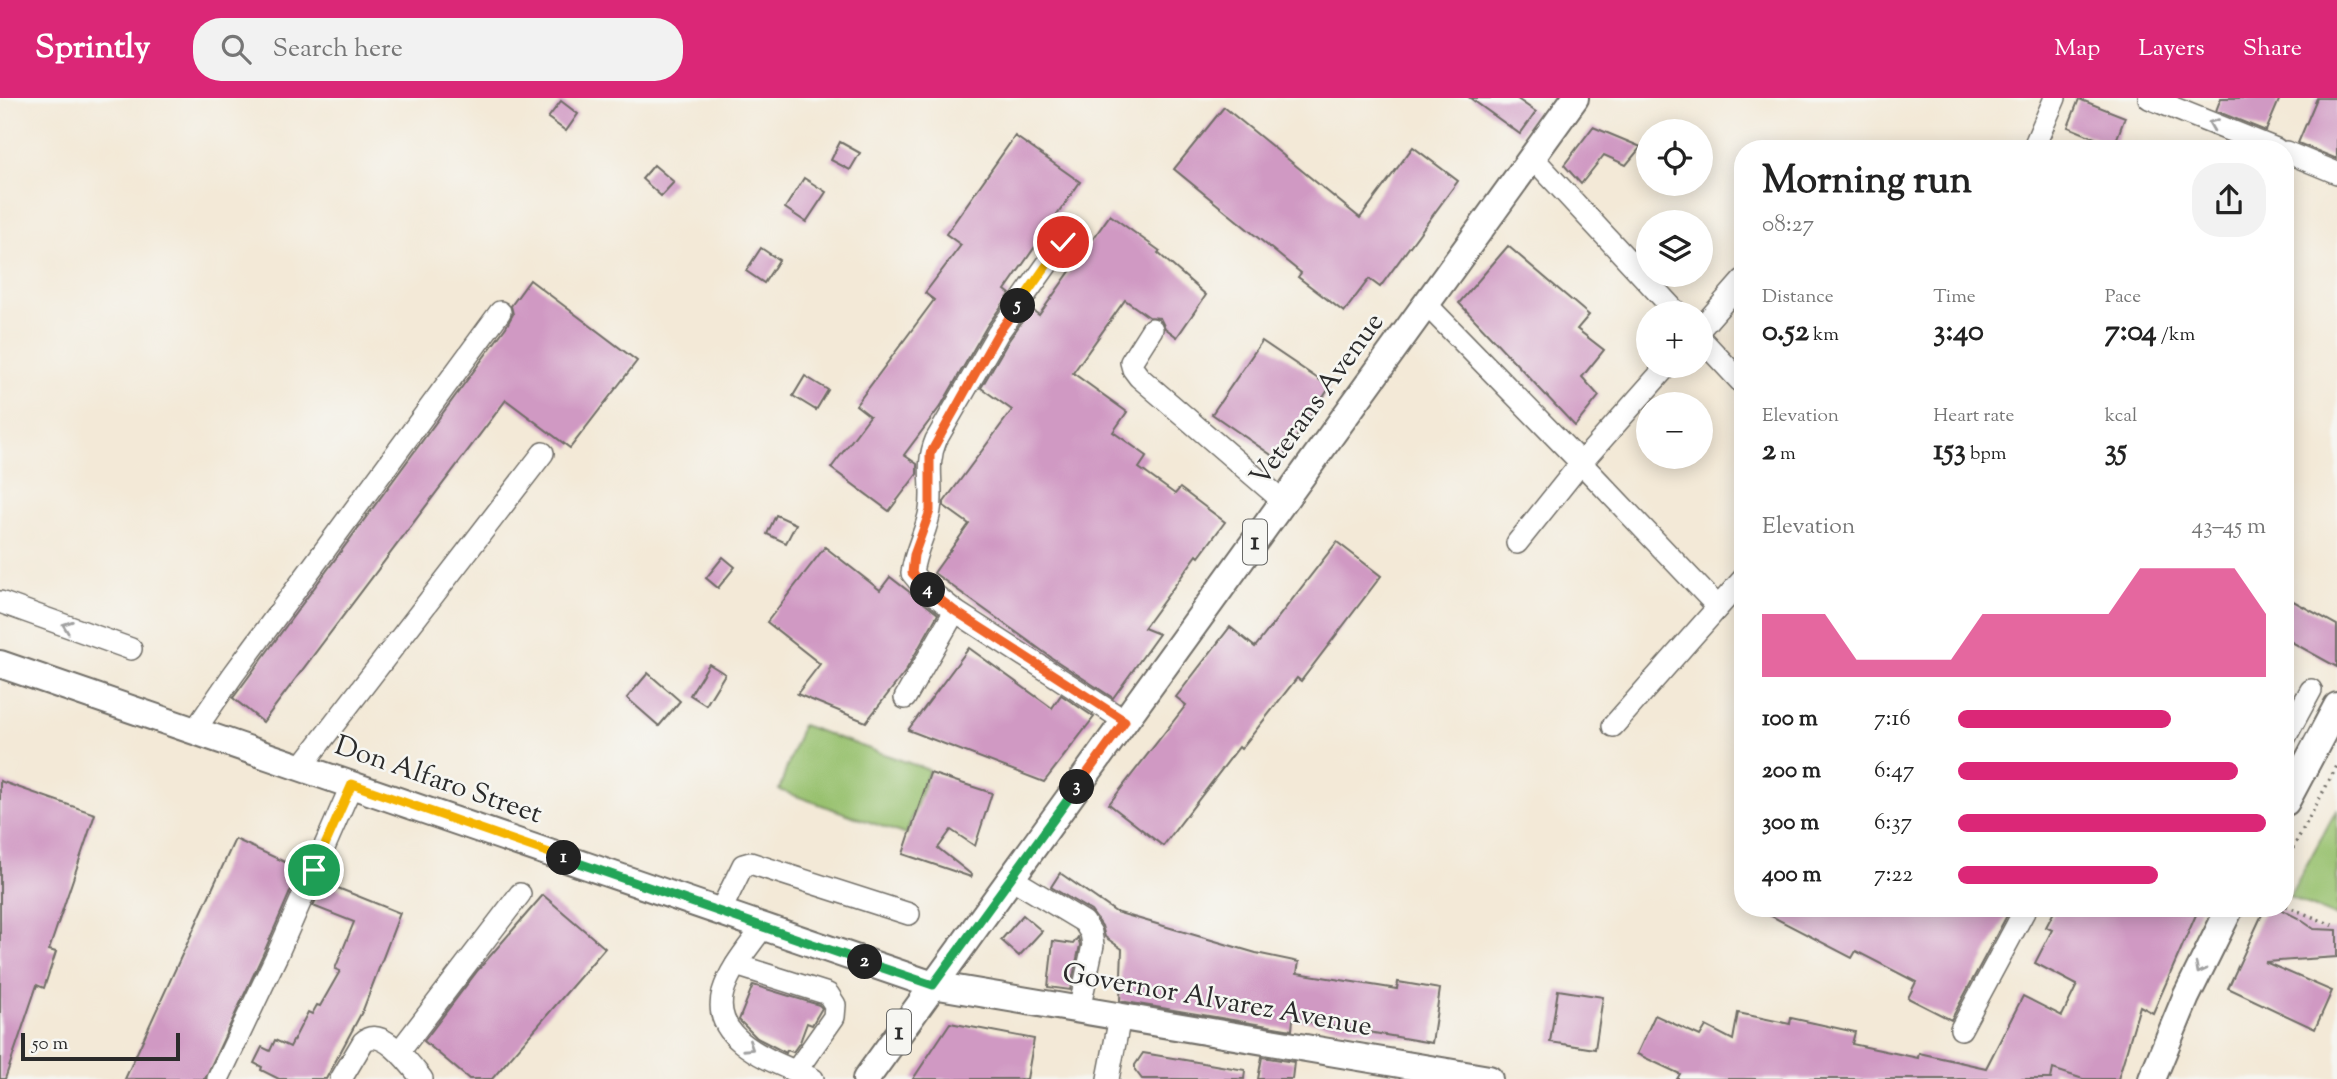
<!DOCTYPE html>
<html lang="en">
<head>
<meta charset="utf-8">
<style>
	:root { --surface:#fff; --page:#f2f2f2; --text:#222; --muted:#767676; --accent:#db2777 }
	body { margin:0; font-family:"Sorts Mill Goudy",serif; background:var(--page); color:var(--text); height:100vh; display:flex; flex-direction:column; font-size:26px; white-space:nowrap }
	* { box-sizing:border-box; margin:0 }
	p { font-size:23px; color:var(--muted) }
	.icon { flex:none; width:38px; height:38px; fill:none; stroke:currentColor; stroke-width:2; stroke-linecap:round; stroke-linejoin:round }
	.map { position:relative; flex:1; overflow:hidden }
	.sheet { position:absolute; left:1734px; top:42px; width:560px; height:777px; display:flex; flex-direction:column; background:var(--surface); border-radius:28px; box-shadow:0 4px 18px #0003 }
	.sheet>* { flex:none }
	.tools { position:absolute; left:1636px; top:21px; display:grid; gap:14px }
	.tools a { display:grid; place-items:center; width:77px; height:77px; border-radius:50%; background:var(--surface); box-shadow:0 4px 18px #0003; font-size:35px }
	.scale { position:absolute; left:21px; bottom:18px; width:159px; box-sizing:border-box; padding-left:7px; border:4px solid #2b2b2b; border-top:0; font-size:19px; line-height:24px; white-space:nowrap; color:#2b2b2b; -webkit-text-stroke:5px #f6f6f2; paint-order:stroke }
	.pin { position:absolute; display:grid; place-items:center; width:60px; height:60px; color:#fff; margin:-30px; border:4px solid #fff; border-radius:50%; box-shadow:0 2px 7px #0007 }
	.km { position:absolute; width:35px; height:35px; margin:-18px; border-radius:50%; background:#222; color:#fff; font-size:19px; line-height:35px; text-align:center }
	.round { display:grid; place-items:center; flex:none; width:74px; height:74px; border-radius:28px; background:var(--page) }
	.head { display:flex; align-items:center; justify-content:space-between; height:119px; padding:0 28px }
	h1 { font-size:38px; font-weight:700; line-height:52px }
	.stats { display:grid; grid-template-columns:repeat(3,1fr); gap:10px; height:119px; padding:7px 28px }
	.stats div { display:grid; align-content:center }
	.stats b { font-size:30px; font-weight:700 }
	.stats small { font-size:19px; font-weight:400 }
	.stats p { font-size:19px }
	.chart { height:196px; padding:14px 28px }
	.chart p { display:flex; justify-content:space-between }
	.chart svg { width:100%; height:126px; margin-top:7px; fill:var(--accent); opacity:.7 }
	ul { padding:0 28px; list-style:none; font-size:23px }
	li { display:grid; grid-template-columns:112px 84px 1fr; align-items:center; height:52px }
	li i { height:18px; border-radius:9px; background:var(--accent) }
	header { display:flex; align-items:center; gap:42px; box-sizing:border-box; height:98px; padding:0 35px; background:var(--accent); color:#fff }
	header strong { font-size:33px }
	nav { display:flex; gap:38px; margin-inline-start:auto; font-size:24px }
	.search { width:490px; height:63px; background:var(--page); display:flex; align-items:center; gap:18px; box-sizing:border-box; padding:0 24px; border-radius:28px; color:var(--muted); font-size:26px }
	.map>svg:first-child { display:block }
</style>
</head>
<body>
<header>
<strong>Sprintly</strong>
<div class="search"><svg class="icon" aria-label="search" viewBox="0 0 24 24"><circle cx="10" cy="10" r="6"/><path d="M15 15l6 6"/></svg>Search here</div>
<nav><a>Map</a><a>Layers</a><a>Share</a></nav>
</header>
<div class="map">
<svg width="2337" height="981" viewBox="0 0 2337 981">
	<rect width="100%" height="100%" fill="#f6f6f2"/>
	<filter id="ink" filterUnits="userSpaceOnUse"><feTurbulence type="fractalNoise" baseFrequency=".0143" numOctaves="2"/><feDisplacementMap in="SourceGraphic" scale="14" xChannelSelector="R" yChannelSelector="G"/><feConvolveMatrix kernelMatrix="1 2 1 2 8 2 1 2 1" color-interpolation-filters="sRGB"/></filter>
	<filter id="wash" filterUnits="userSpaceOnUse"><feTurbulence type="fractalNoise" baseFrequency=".00686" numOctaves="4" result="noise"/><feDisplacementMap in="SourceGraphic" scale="28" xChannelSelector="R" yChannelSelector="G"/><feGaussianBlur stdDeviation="1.57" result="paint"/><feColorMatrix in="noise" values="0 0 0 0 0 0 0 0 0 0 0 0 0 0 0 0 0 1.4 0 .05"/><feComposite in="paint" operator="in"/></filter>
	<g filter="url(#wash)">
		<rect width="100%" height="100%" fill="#f3e9d7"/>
		<g fill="#98c16e" stroke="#62764c" stroke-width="2">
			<polygon points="802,627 929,672 906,737 779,692"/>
			<polygon points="2337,711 2337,819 2289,799"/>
		</g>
		<g id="blocks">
			<g fill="#d099c3">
				<polygon points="1470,0 1516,0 1536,14 1520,36"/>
				<polygon points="2221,0 2280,0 2266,33 2216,13"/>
				<polygon points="2317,0 2337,0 2337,61 2298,45"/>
				<polygon points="2079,1 2125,19 2114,48 2068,29"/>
				<polygon points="561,3 578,16 566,33 548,20"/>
				<polygon points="1224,9 1360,120 1413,49 1458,83 1380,189 1369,181 1344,214 1298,179 1301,175 1174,71"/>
				<polygon points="1593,29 1641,49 1626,67 1604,57 1581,86 1564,67"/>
				<polygon points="1015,38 1080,84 1005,192 1010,196 987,228 942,306 904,357 917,366 917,376 889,413 831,370 870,318 856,307 934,202 925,195 961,147 946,136"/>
				<polygon points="840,44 860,55 850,72 831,62"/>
				<polygon points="654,67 674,84 661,98 642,81"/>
				<polygon points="804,80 826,94 806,124 785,110"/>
				<polygon points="1110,117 1160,153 1158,155 1206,197 1177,239 1165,230 1160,220 1149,219 1125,202 1073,275 1127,314 1113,334 1147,358 1139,370 1175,396 1180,390 1225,424 1199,459 1197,457 1144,530 1159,536 1113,600 1052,560 934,475 969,426 944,408 944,404 1012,312 981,290 1009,242 1031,211 1039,217"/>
				<polygon points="1508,148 1589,217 1577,231 1604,252 1582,279 1599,298 1575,328 1459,205"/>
				<polygon points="761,150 779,162 764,185 746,173"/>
				<polygon points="530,182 637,263 570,350 506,302 263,624 233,600 506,229 513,216 511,208"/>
				<polygon points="1262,243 1330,289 1280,363 1212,316"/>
				<polygon points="805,278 828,292 816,312 793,298"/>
				<polygon points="776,417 796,426 786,445 767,436"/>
				<polygon points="1337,444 1381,478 1301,583 1297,580 1241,651 1239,649 1163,748 1109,706 1186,607 1176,599 1230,529 1255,549"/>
				<polygon points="825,449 880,492 890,479 938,516 905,574 866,624 797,596 820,566 767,524"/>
				<polygon points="723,459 735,469 718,490 706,480"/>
				<polygon points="2286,499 2337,527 2337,569 2286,541"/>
				<polygon points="969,550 1052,610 1061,597 1094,619 1044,684 908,632"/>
				<polygon points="709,566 725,576 706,607 690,597"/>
				<polygon points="648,575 680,603 659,628 627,600"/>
				<polygon points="930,675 992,695 975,748 951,732 938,750 972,777 971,779 903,756"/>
				<polygon points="0,683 95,716 49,852 56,854 44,890 37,887 5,981 0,981"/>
				<polygon points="235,741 300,771 265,852 205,981 125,981"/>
				<polygon points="1060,775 1116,814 1256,855 1299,864 1297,875 1397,891 1398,884 1440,891 1432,945 1293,921 1292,932 1120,903 1122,851 1105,839 1102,828 1091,813 1051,789"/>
				<polygon points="323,784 400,815 363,912 326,981 279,981 261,972 262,969 254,965 262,949 270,953 275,942 290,949 308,914 312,916 317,907 320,908 340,873 335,871 354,824 313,808"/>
				<polygon points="543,797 605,850 492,981 469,981 424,943 478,872"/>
				<polygon points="1756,810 2011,810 1951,922 1908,900 1916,884 1856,853 1852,860"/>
				<polygon points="2056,810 2199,810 2153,915 2140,908 2118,981 2083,981 2053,971 2051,981 1677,981 1680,976 1637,956 1655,917 1700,938 1706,928 1733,942 1738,915 1790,926 1791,920 1855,934 1852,946 1918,960 1919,955 1986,970 2023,898 2062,918 2077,887 2035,865 2052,832 2046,829"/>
				<polygon points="2265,810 2278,810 2298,820 2314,831 2337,832 2337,859 2265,864 2332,893 2315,931 2228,890"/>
				<polygon points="1023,817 1042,833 1019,858 1001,842"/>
				<polygon points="1078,839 1080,847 1070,892 1048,889 1053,843 1073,846"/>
				<polygon points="753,887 819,907 822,910 812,927 807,925 800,944 793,954 787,952 786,955 757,940 739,922"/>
				<polygon points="1558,892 1603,899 1595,951 1550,944"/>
				<polygon points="950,925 1034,941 1027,981 913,981"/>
				<polygon points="1143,955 1245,972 1244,981 1142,981 1135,972 1135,967"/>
				<polygon points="1262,959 1294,964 1292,981 1258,981"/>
			</g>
		</g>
	</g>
	<g filter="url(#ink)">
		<use href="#blocks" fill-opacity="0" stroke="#716e67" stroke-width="2"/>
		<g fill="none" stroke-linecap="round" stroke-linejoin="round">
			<defs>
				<g id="minor">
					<polyline points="2149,0 2276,51"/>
					<polyline points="2033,51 2055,0"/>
					<polyline points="2286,54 2337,75"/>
					<polyline points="1533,60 1677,215"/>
					<path d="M1063 144 998 235 936 342C925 368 934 387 930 412 927 433 915 451 912 475L921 486 955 513 1125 623"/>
					<polyline points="1426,206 1581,365 1718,509"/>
					<polyline points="1701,230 1743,182"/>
					<polyline points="1152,231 1131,264 1133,271 1139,279 1284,404"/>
					<polyline points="1701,241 1743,286"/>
					<polyline points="1517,445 1581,365 1667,268"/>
					<polyline points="0,504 131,551"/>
					<polyline points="905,600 955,513"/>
					<polyline points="1613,628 1743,481"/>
					<polyline points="195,632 233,577 500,214"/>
					<polyline points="2286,638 2311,592"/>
					<polyline points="301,669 543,355"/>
					<polyline points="1011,780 1084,824 1091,835 1093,847 1079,912"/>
					<polyline points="720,814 743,767 750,765 909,816"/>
					<path d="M763 829C749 849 730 870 723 894 709 945 779 965 813 981"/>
					<polyline points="736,867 828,896 835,907 834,919 796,973"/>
					<polyline points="1961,931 2026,810"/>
					<polyline points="399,954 520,796"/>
					<polyline points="218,981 277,857 352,686"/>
					<path d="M341 981 363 944C381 926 411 967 422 981"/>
					<polyline points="1108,981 1120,919"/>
				</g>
				<g id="major">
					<polyline points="0,566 933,887 1489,981"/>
					<polyline points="2286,704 2337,608"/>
					<polyline points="866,981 1575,0"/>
					<polyline points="2152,981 2186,899 2230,810"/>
				</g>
			</defs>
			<use href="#minor" stroke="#716e67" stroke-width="24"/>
			<use href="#major" stroke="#716e67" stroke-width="30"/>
			<g stroke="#716e67" stroke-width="3.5" stroke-dasharray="2 5" stroke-linecap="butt">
				<polyline points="2286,763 2337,668"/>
				<polyline points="2286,808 2337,829"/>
			</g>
			<use href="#minor" stroke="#fff" stroke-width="21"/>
			<use href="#major" stroke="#fff" stroke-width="26"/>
		</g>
		<defs><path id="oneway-chevron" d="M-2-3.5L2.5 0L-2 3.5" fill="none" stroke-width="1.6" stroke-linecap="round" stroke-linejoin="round" transform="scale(1.75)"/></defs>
		<g stroke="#a0a0a0">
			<use href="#oneway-chevron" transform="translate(2213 26) rotate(-158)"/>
			<use href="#oneway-chevron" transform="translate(67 528) rotate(-160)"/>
			<use href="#oneway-chevron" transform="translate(2200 871) rotate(117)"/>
			<use href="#oneway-chevron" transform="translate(749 949) rotate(33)"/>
		</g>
	</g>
	<g fill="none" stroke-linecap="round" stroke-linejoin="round" filter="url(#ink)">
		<defs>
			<polyline id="split-1" points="314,772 352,686 564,760"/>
			<polyline id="split-2" points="564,760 865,864"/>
			<polyline id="split-3" points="865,864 933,887 1077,689"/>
			<polyline id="split-4" points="928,492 955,513 1125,623 1077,689"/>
			<polyline id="split-5" points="928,492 912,475 914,457 930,413 930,356 998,235 1018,208"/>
			<polyline id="split-6" points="1018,208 1063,144"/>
		</defs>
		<use href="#split-1" stroke="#fff" stroke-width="14"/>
		<use href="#split-2" stroke="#fff" stroke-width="14"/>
		<use href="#split-3" stroke="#fff" stroke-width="14"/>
		<use href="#split-4" stroke="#fff" stroke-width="14"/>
		<use href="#split-5" stroke="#fff" stroke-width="14"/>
		<use href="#split-6" stroke="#fff" stroke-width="14"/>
		<use href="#split-1" stroke="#f5b400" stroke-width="9"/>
		<use href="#split-2" stroke="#22a559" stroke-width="9"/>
		<use href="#split-3" stroke="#22a559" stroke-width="9"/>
		<use href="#split-4" stroke="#f0652b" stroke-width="9"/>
		<use href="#split-5" stroke="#f0652b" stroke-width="9"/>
		<use href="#split-6" stroke="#f5b400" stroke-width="9"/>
	</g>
	<g text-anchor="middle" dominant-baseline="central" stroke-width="5" stroke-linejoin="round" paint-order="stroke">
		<g fill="#f6f6f2" stroke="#686867" stroke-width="2">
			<rect x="1243" y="421.5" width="24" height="45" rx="5"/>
			<rect x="887" y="911.5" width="24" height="45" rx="5"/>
		</g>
		<g font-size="26" font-weight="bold" fill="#2b2b2b">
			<text x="1255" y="444">1</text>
			<text x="899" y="934">1</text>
		</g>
		<g font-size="28" fill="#2b2b2b" stroke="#f6f6f2">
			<text transform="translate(1318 302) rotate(-54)">Veterans Avenue</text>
			<text transform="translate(438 683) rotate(19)">Don Alfaro Street</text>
			<text transform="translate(1217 903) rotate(10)">Governor Alvarez Avenue</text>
		</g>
	</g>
</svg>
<div class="tools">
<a><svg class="icon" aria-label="locate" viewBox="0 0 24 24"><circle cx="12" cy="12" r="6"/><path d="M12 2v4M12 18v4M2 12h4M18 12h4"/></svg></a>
<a><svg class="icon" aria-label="layers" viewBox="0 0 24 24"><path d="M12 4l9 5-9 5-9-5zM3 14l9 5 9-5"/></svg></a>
<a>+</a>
<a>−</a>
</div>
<div class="scale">50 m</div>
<div class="pin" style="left:314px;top:772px;background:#1e9e55"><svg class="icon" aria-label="arrive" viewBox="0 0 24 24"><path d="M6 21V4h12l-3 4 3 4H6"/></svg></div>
<div class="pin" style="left:1063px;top:144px;background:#d93025"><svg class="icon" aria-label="check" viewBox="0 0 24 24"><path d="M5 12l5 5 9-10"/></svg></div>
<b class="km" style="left:564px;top:760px">1</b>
<b class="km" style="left:865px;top:864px">2</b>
<b class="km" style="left:1077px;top:689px">3</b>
<b class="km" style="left:928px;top:492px">4</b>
<b class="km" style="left:1018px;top:208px">5</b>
<section class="sheet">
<div class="head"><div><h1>Morning run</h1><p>08:27</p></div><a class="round"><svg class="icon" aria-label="share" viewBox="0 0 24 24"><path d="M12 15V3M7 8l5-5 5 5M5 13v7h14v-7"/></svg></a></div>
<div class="stats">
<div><p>Distance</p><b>0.52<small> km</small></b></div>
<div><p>Time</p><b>3:40</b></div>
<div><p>Pace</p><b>7:04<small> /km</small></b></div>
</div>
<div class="stats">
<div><p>Elevation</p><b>2<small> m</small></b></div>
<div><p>Heart rate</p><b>153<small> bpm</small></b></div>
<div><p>kcal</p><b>35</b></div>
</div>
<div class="chart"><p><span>Elevation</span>43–45 m</p>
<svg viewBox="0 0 160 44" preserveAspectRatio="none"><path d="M0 44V22L10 22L20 22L30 38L40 38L50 38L60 38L70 22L80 22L90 22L100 22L110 22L120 6L130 6L140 6L150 6L160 22V44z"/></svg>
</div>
<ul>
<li><b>100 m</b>7:16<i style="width:69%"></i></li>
<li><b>200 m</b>6:47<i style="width:91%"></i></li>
<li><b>300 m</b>6:37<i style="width:100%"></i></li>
<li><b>400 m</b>7:22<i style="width:65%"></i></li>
</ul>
</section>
</div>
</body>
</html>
